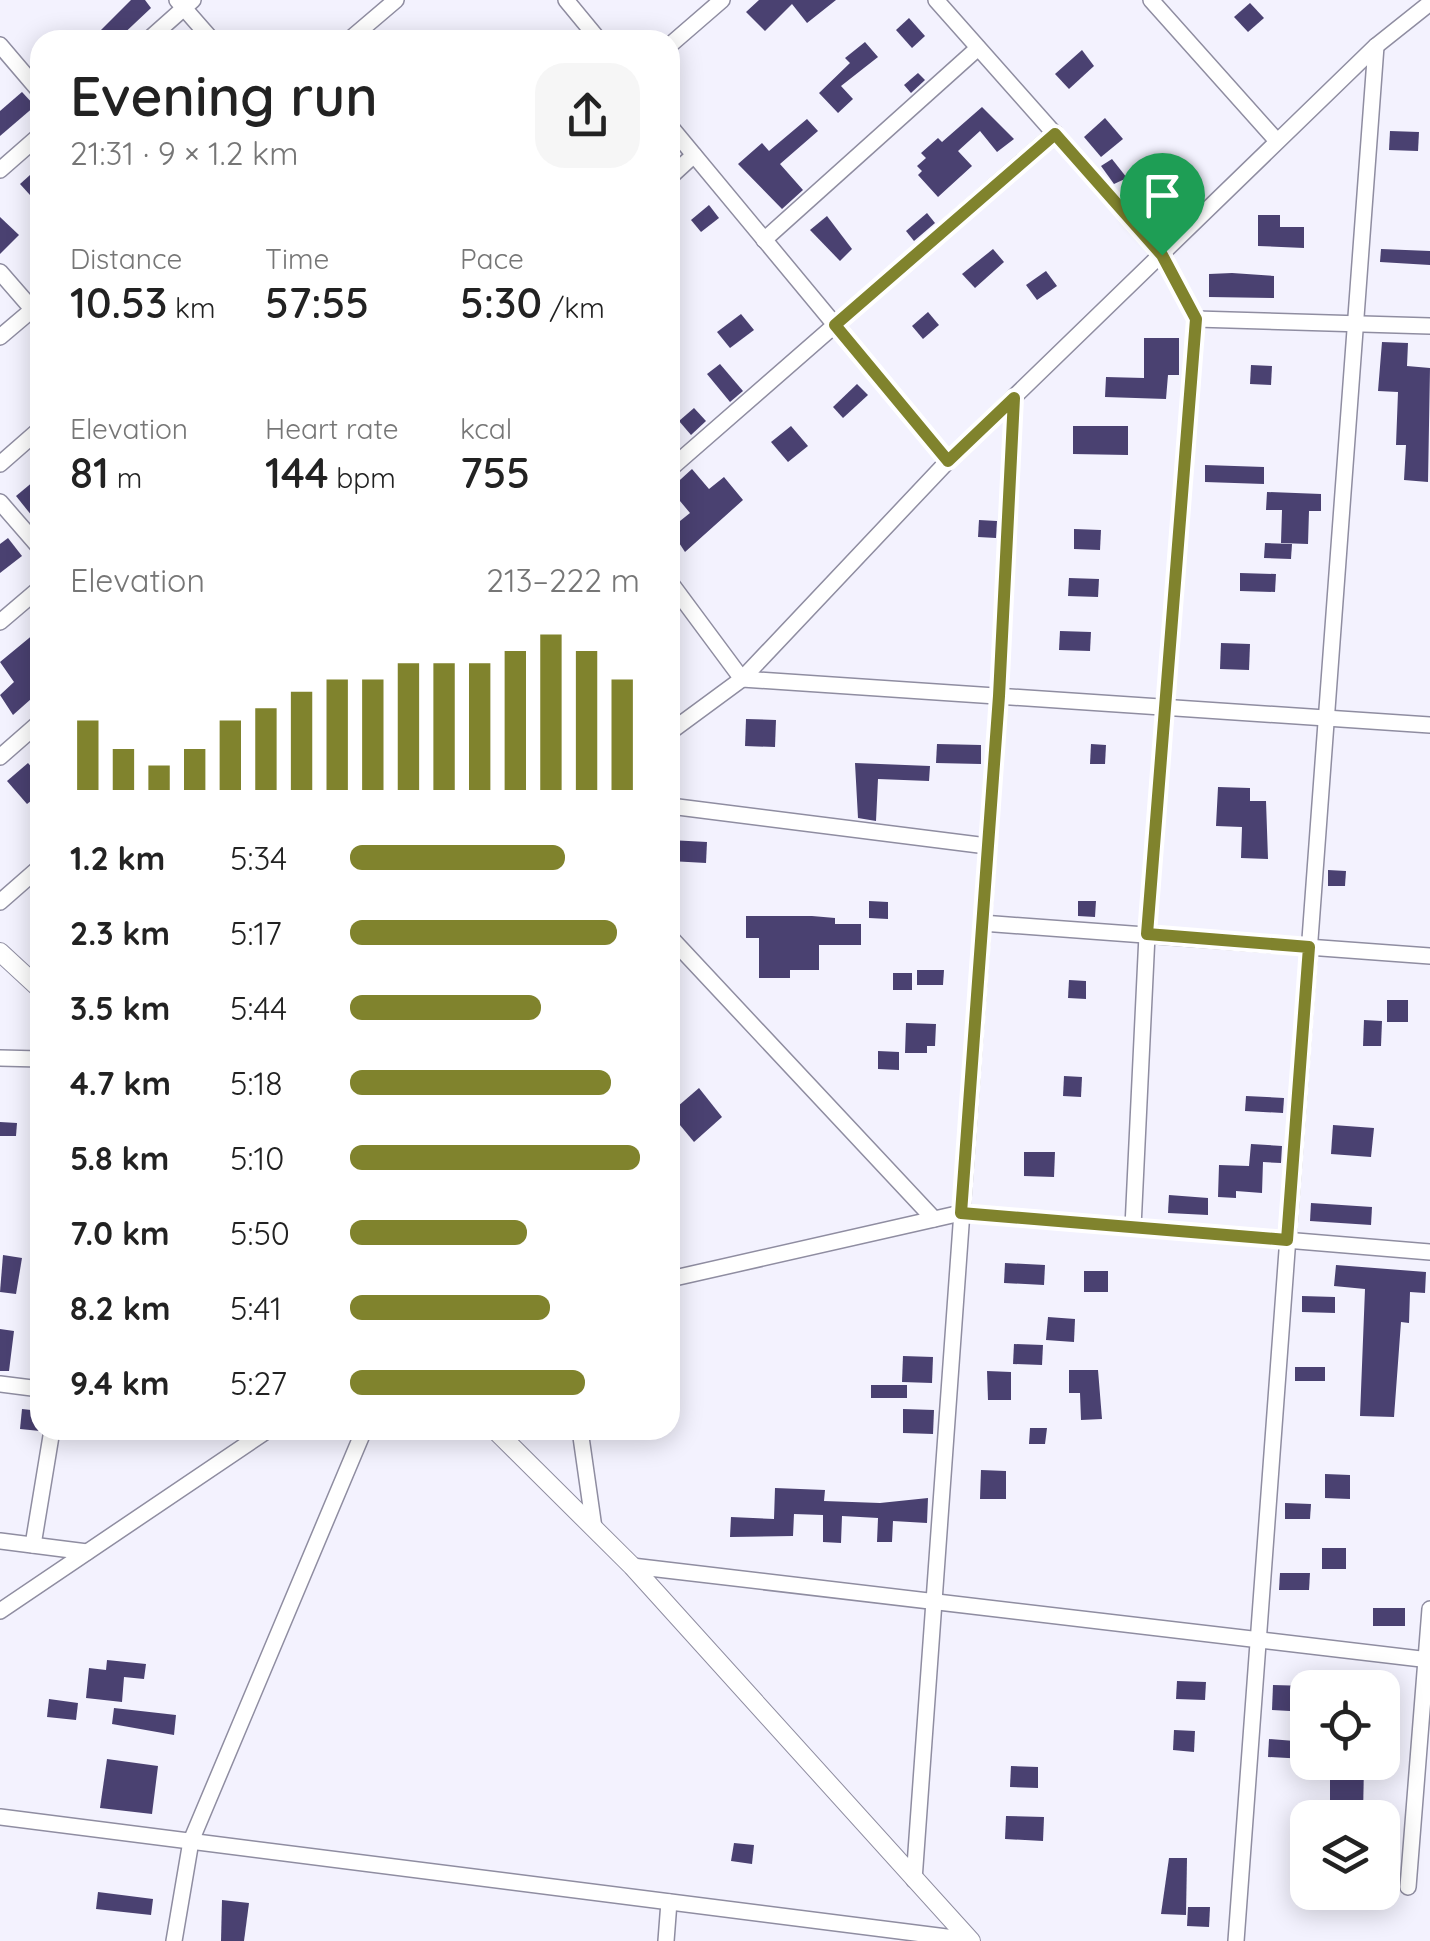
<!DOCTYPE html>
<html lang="en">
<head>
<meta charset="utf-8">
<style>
	:root { --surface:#fff; --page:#f6f6f6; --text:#222; --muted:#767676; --accent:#80832d }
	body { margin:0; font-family:Quicksand,sans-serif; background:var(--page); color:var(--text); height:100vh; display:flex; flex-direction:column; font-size:38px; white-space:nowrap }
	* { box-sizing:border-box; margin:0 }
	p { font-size:32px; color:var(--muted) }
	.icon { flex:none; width:55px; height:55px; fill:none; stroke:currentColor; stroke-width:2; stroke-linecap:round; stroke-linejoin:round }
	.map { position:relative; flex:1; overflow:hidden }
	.details { position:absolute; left:30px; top:30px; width:650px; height:1410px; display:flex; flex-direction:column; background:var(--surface); border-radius:30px; box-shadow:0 5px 25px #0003 }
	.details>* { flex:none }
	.controls { position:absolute; left:1290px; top:1670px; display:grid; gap:20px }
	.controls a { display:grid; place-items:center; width:110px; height:110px; border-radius:20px; background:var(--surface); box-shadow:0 5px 25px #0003; font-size:50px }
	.pin { position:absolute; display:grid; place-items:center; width:85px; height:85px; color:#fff; margin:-102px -42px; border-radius:50% 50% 50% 0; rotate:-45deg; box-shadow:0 0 10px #0007 }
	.pin .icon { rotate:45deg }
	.round { display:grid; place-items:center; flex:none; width:105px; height:105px; border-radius:30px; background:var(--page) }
	.overview { display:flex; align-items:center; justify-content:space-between; height:170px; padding:0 40px }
	h1 { font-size:55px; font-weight:600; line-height:75px }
	.figures { display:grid; grid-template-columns:repeat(3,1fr); gap:15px; height:170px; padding:10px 40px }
	.figures div { display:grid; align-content:center }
	.figures b { font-size:42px; font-weight:600 }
	.figures small { font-size:28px; font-weight:400 }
	.figures p { font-size:28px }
	.chart { height:280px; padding:20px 40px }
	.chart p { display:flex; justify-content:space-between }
	.chart svg { width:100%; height:180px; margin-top:10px; stroke:var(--accent); stroke-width:6 }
	ul { padding:0 40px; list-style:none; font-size:32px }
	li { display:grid; grid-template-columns:160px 120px 1fr; align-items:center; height:75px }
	li i { height:25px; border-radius:12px; background:var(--accent) }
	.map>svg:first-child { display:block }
</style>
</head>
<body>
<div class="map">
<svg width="1430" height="1941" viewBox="0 0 1430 1941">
	<rect width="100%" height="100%" fill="#f3f2fe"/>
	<g fill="#4a4171">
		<polygon points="131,0 145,0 151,8 117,40 91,40"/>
		<polygon points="759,0 836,0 807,23 792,4 765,31 746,12"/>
		<polygon points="1250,3 1264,18 1248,32 1234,17"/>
		<polygon points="909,18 925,36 912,48 896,30"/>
		<polygon points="865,42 878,57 841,86 853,99 838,113 819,93 850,63 845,58"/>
		<polygon points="1082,50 1094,66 1069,89 1055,74"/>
		<polygon points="918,73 925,80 911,93 904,85"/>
		<polygon points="22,92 35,106 0,136 0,111"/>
		<polygon points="982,107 1014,139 997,152 980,131 958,151 972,166 938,197 918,175 922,171 917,166 926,158 921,153 938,138 942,142"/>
		<polygon points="1105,118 1123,139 1101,157 1084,137"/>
		<polygon points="807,119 818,131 780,164 803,190 782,209 738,164 762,143 769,151"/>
		<polygon points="1390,131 1419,132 1418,151 1389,150"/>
		<polygon points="1112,159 1127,178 1114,184 1101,166"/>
		<polygon points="40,166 40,206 20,184"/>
		<polygon points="709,205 719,218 701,232 691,220"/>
		<polygon points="927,213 935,223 914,241 906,231"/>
		<polygon points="1258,215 1280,215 1280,227 1304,227 1304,248 1258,246"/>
		<polygon points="827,216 852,249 840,261 810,230"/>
		<polygon points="0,217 19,235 0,254"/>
		<polygon points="993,249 1004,262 975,288 962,274"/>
		<polygon points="1381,249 1430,251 1430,265 1380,262"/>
		<polygon points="1046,271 1057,286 1037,300 1026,285"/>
		<polygon points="1232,273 1274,276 1274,298 1209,297 1209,274"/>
		<polygon points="928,312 939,325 923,339 912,326"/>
		<polygon points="741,314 754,330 730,348 717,332"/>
		<polygon points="1144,338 1179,338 1179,375 1168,375 1166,399 1105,397 1106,377 1144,378"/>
		<polygon points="1382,342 1408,343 1407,366 1430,368 1428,482 1404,480 1406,445 1396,445 1398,392 1378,391"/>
		<polygon points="720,364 743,391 730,402 707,374"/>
		<polygon points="1251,365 1272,366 1271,385 1250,384"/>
		<polygon points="857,384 868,395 843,418 833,407"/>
		<polygon points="694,408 706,421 691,435 679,421"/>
		<polygon points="791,426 808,446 788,462 771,442"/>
		<polygon points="1073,426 1128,426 1128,455 1073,454"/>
		<polygon points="1205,465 1264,467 1264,484 1205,482"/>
		<polygon points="692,469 709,489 724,477 743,500 685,552 670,529 690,513 670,489"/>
		<polygon points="40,476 40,526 16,496"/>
		<polygon points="1267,492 1321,494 1321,511 1309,511 1308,544 1281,543 1282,510 1266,510"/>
		<polygon points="979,520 997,521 996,538 978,537"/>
		<polygon points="1074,529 1101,530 1100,550 1074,549"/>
		<polygon points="8,538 22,556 0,573 0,544"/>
		<polygon points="1265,543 1292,544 1291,559 1264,558"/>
		<polygon points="1240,573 1276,574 1275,592 1240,591"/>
		<polygon points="1069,578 1099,579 1098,597 1068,596"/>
		<polygon points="40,629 40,691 13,715 0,695 14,682 0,662"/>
		<polygon points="1060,631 1091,632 1090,651 1059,650"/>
		<polygon points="1221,643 1250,644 1249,670 1220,669"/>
		<polygon points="746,719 776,720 775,747 745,746"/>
		<polygon points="937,744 981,745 981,764 936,763"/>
		<polygon points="1091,744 1106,745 1105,764 1090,764"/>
		<polygon points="28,763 40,777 40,794 27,804 7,781"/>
		<polygon points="855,763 930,766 929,781 878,779 876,821 858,818"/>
		<polygon points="1218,787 1250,788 1250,801 1266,801 1268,859 1241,858 1242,827 1216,826"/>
		<polygon points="670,840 707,842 706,863 670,861"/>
		<polygon points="1328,870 1346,871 1345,886 1328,886"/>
		<polygon points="869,901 888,902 888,919 869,918"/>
		<polygon points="1078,901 1096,901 1095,917 1078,916"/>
		<polygon points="746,916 812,916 835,918 835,924 861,924 861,945 819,945 819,970 790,970 790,978 759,978 759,938 746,938"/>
		<polygon points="917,970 944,970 943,985 917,985"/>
		<rect x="893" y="973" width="19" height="17"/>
		<polygon points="1069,980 1086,981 1086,999 1068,998"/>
		<rect x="1387" y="1000" width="21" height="22"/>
		<polygon points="1364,1020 1382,1021 1381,1046 1363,1046"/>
		<polygon points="906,1023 936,1024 935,1046 927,1046 927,1053 905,1053"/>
		<polygon points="878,1051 899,1052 899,1070 878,1069"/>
		<polygon points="1064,1076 1082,1077 1081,1097 1063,1096"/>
		<polygon points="699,1088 722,1117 694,1142 670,1113"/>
		<polygon points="1246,1096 1284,1098 1283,1113 1245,1111"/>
		<polygon points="0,1122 17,1123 16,1136 0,1136"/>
		<polygon points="1333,1125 1374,1128 1371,1157 1331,1154"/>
		<polygon points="1251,1144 1282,1146 1281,1163 1263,1162 1262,1193 1236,1191 1236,1198 1218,1197 1219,1165 1249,1166"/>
		<polygon points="1024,1152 1055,1152 1054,1177 1024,1176"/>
		<polygon points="1169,1195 1208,1198 1208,1215 1168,1213"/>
		<polygon points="1311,1203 1372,1207 1371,1225 1310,1221"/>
		<polygon points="3,1255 22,1258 16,1294 0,1292"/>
		<polygon points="1005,1263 1045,1265 1044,1285 1004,1283"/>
		<polygon points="1336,1265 1426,1272 1425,1293 1410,1292 1409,1323 1401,1322 1394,1417 1360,1416 1365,1289 1334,1286"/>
		<rect x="1084" y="1271" width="24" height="21"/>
		<polygon points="1302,1296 1335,1297 1335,1313 1302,1312"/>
		<polygon points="1048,1317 1075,1319 1074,1342 1046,1340"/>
		<polygon points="0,1329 14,1331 9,1371 0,1371"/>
		<polygon points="1014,1344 1043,1345 1042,1365 1013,1364"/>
		<polygon points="903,1356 933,1357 932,1383 902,1382"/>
		<rect x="1295" y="1367" width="30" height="14"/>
		<polygon points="1069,1370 1098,1370 1102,1419 1081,1420 1080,1393 1069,1393"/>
		<polygon points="987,1371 1011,1372 1011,1400 988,1400"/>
		<rect x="871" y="1385" width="36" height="13"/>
		<polygon points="22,1409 40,1411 40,1431 20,1429"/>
		<polygon points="903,1409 934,1410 933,1434 903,1433"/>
		<polygon points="1030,1428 1047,1428 1045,1444 1029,1444"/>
		<polygon points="981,1470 1006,1471 1006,1499 980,1499"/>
		<polygon points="1325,1474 1350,1475 1350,1499 1325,1498"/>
		<polygon points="775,1488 825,1490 824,1501 880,1503 928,1498 927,1523 893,1521 892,1542 877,1542 878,1518 842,1516 841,1543 823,1542 823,1515 794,1514 793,1536 730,1537 731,1517 774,1519"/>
		<polygon points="1285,1503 1311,1504 1310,1519 1285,1519"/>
		<rect x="1322" y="1548" width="24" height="21"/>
		<polygon points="1280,1573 1310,1573 1309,1590 1279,1590"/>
		<rect x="1373" y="1608" width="32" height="18"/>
		<polygon points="107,1660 146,1664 144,1679 124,1677 122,1702 86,1698 89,1668 106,1670"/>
		<polygon points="1177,1681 1206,1682 1205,1700 1176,1699"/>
		<polygon points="1273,1685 1308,1686 1308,1712 1272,1710"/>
		<polygon points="49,1699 78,1703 76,1720 47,1717"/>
		<polygon points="114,1708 176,1715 174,1735 112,1724"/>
		<rect x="1382" y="1715" width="16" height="19"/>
		<polygon points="1174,1730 1195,1731 1194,1752 1173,1750"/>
		<polygon points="1269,1739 1307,1742 1306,1759 1268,1757"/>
		<polygon points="107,1759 158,1766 152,1814 100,1808"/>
		<polygon points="1330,1763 1364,1764 1363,1816 1330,1818"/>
		<polygon points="1011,1766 1038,1767 1038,1788 1010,1787"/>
		<polygon points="1006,1816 1044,1817 1043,1841 1005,1839"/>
		<polygon points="734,1843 754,1845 752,1864 731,1861"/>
		<polygon points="1169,1858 1187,1858 1186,1915 1161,1914"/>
		<polygon points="98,1892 153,1899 151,1915 96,1909"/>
		<polygon points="222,1900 249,1903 244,1941 221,1941"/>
		<polygon points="1188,1907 1210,1907 1209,1927 1187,1926"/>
	</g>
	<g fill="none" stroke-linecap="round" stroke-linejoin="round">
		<defs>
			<g id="minor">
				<polyline points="177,0 212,40"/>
				<polyline points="566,0 599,40"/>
				<polyline points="936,0 1162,255 1196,319 1147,935 1133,1227"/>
				<polyline points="1151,0 1277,141"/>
				<polyline points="148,40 193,0"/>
				<polyline points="349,40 396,0"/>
				<polyline points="0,45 40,92"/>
				<polyline points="670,45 722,0"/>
				<polyline points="670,126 948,461"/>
				<polyline points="0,170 40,135"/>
				<polyline points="670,177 694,155"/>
				<polyline points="764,240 978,48"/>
				<polyline points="0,272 40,318"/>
				<polyline points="1196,319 1430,326"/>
				<polyline points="0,337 39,304"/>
				<polyline points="0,464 40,429"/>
				<polyline points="670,469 1055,133"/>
				<polyline points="0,502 40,548"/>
				<polyline points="670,582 742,679 1430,725"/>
				<polyline points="0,622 40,588"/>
				<polyline points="670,732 742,679 948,461 1376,46 1430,3"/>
				<polyline points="0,757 40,722"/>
				<polyline points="670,806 987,846"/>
				<polyline points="0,902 40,867"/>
				<polyline points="982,923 1430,956"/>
				<polyline points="670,937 934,1219"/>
				<polyline points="0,1058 40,1059"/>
				<polyline points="670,1279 961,1213 1430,1252"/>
				<polyline points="0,1384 40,1389"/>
				<polyline points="580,1430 594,1528"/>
				<polyline points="0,1541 87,1552"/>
				<polyline points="33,1545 52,1430"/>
				<polyline points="632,1566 1430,1660"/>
				<polyline points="0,1611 268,1430"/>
				<polyline points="0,1817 970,1940"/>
				<polyline points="914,1880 999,696 1014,398"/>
				<polyline points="1408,1887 1430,1609"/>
				<polyline points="174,1941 191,1841 364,1430"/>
				<polyline points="666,1941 669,1902"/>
				<polyline points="1236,1941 1376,46"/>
			</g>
			<g id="tertiary">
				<polyline points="0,952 40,989"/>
				<polyline points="495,1430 632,1566 971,1941"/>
			</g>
		</defs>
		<use href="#minor" stroke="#8f8da1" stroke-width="18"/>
		<use href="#tertiary" stroke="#8f8da1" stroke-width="20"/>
		<use href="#minor" stroke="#fff" stroke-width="15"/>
		<use href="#tertiary" stroke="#fff" stroke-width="18"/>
	</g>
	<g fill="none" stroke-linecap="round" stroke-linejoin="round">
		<defs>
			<polygon id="route" points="1055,134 1162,255 1196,319 1147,934 1309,947 1287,1240 961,1213 999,696 1014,398 948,461 835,325"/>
		</defs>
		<use href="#route" stroke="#fff" stroke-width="20"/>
		<use href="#route" stroke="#80832d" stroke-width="12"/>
	</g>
</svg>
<div class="controls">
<a><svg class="icon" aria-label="locate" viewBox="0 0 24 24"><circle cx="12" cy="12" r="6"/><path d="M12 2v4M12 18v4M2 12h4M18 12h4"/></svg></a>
<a><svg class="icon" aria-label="layers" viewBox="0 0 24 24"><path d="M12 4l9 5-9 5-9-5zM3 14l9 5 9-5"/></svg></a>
</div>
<div class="pin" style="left:1162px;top:255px;background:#1e9e55"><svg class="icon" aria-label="arrive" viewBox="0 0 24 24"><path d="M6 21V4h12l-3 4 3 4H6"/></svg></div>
<section class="details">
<div class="overview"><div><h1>Evening run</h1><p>21:31 · 9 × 1.2 km</p></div><a class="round"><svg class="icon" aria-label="share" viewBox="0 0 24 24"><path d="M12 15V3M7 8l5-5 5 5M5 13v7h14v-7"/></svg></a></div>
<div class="figures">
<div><p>Distance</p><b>10.53<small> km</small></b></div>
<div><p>Time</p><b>57:55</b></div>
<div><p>Pace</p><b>5:30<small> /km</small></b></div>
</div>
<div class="figures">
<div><p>Elevation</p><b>81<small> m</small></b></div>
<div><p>Heart rate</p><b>144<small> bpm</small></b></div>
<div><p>kcal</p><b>755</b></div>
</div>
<div class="chart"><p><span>Elevation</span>213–222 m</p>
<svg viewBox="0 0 160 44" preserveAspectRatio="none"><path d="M5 44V27M15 44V34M25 44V38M35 44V34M45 44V27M55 44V24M65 44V20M75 44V17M85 44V17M95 44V13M105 44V13M115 44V13M125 44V10M135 44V6M145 44V10M155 44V17"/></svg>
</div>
<ul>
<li><b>1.2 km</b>5:34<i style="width:74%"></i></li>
<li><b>2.3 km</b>5:17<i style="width:92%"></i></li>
<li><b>3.5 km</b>5:44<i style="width:66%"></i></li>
<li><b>4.7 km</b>5:18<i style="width:90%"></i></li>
<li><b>5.8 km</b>5:10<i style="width:100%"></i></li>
<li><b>7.0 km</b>5:50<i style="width:61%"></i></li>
<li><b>8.2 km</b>5:41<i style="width:69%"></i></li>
<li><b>9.4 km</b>5:27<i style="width:81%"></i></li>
</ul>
</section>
</div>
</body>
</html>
